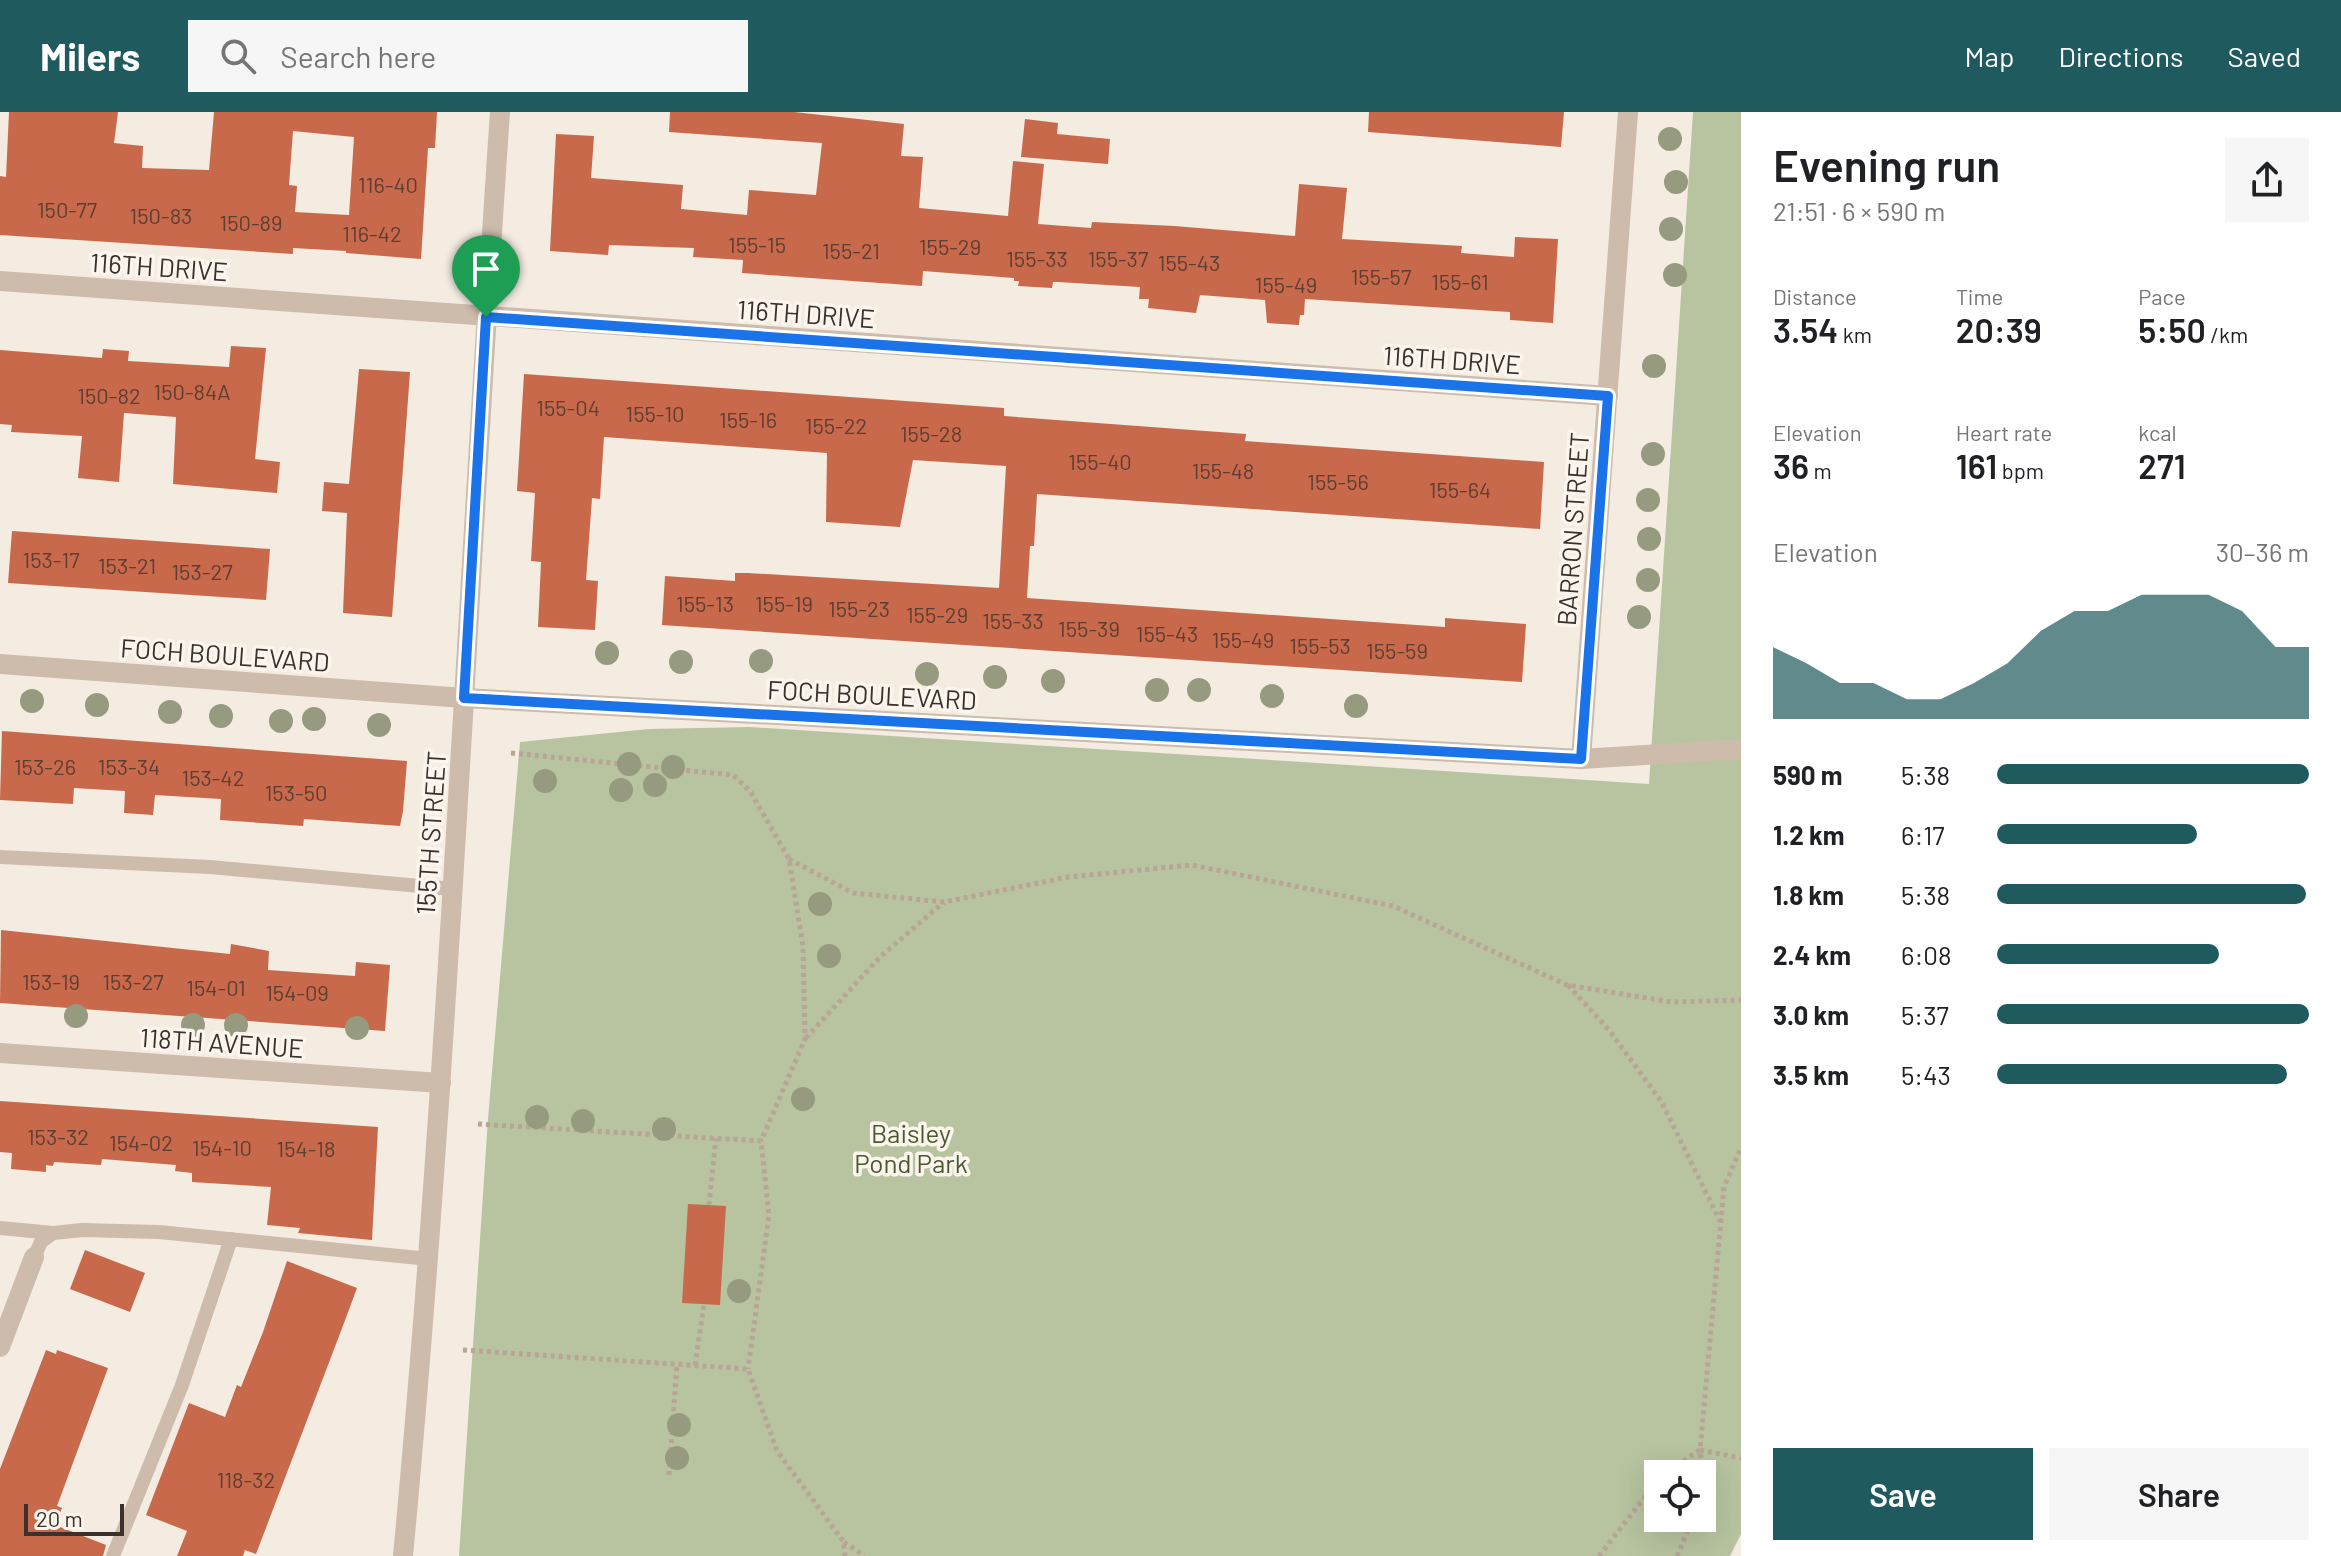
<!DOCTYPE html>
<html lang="en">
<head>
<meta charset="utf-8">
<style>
	:root { --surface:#fff; --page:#f6f6f6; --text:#202124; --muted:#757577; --accent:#1f5a5e }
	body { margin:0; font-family:Barlow,sans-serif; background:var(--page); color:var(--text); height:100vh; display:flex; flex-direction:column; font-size:30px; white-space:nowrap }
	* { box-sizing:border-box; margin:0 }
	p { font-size:26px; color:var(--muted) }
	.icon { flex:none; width:44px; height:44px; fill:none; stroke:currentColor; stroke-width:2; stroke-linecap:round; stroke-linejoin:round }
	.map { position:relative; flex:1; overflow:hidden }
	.side { display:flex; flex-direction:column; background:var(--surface); width:600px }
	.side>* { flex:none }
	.controls { position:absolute; left:1644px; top:1348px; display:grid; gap:16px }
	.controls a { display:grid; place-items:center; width:72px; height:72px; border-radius:0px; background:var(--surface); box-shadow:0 8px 32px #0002; font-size:40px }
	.scale { position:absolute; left:24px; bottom:20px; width:100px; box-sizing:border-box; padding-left:8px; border:4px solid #3b302b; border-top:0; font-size:22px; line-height:28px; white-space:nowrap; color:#3b302b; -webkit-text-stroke:6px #fbf5ee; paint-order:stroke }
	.pin { position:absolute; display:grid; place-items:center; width:68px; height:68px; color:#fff; margin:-82px -34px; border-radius:50% 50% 50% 0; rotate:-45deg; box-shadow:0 0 8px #0007 }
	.pin .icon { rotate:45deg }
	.round { display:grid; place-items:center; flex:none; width:84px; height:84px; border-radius:0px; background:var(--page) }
	.headline { display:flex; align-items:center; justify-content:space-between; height:136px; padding:0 32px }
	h1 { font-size:44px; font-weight:600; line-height:60px }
	.metrics { display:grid; grid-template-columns:repeat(3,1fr); gap:12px; height:136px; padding:8px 32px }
	.metrics div { display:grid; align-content:center }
	.metrics b { font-size:34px; font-weight:600 }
	.metrics small { font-size:22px; font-weight:400 }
	.metrics p { font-size:22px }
	.chart { height:224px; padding:16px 32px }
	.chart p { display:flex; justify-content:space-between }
	.chart svg { width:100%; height:144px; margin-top:8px; fill:var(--accent); opacity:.7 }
	.button { display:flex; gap:16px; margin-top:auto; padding:16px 32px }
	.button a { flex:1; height:92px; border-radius:0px; background:var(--accent); color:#fff; font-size:32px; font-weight:600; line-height:92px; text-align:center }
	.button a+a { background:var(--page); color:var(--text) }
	ul { padding:0 32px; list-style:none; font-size:26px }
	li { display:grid; grid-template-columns:128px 96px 1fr; align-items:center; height:60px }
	li i { height:20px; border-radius:10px; background:var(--accent) }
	header { display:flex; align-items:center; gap:48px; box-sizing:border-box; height:112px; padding:0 40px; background:var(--accent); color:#fff }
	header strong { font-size:38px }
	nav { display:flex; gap:44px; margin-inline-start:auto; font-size:28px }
	.search { width:560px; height:72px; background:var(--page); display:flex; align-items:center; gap:20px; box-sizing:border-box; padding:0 28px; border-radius:0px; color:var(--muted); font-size:30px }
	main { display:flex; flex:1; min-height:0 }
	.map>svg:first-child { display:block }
</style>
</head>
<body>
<header>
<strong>Milers</strong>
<div class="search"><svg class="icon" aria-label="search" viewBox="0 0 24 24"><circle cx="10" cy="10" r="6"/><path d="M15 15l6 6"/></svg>Search here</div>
<nav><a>Map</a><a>Directions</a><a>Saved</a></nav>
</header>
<main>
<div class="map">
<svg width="1741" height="1444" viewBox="0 0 1741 1444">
	<rect width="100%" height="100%" fill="#f4ebe1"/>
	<path fill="#b8c4a0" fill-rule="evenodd" d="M1693 0H1741V1422L1730 1444H459L488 1007 520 630 649 617 749 615 1649 672ZM1658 1362H1702V1406H1658Z"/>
	<g fill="#c8694b" fill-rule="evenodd">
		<path d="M9 0H118L114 31 143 34 142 56 209 58 214 0H437L435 36H428L421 147 346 141V139L293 136V142L0 123V64L6 65ZM293 19 354 25 349 103 295 100 297 74 289 73Z"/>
		<polygon points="670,0 794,0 904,12 901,44 923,45 919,96 1008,104 1013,49 1044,52 1038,112 1091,116 1092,110 1174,114 1295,124 1299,72 1347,76 1342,127 1462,134 1461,141 1514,145 1515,125 1558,127 1553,211 1510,208 1510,200 1305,187 1304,203 1300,203 1299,213 1267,211 1265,188 1200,183 1196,201 1148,196 1149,187 1139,187 1140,175 1058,170 1053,170 1052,176 1018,174 1019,169 1014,169 1014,166 923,159 922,174 742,161 743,148 693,145 694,136 609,133 608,143 550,139 556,22 594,24 591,66 683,73 681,97 747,103 749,78 816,83 822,31 669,20"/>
		<polygon points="1369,0 1564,0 1561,35 1368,20"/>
		<polygon points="1025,7 1058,11 1057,22 1110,27 1108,52 1021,45"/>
		<polygon points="231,234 266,236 255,347 280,350 277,381 173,372 176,305 124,301 119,370 78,366 82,324 11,320 12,313 0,312 0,238 102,246 103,237 129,239 128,249 229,255"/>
		<polygon points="359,257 410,260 392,505 343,501 347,401 322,399 324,370 349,372"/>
		<polygon points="524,262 1004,296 1004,304 1246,322 1245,329 1544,350 1540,417 1037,382 1034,434 1030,434 1027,486 1445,515 1445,506 1526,512 1522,570 662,513 665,464 735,469 735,461 748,461 999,476 1006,354 913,348 900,415 826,410 827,341 604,325 600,387 592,386 586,468 598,469 595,518 538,515 541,450 531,449 535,381 517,379"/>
		<polygon points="12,419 270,437 266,488 8,471"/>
		<polygon points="2,619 407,649 403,699 400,714 304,707 303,714 220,708 221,687 155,683 153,703 124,701 125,679 74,676 73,692 0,688"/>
		<polygon points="1,818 230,842 231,832 269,839 268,858 355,864 356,850 390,853 385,919 0,891"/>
		<polygon points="0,989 378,1015 372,1128 298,1121 300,1116 267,1113 271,1075 192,1070 192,1061 175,1059 176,1053 102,1047 101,1053 54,1050 53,1054 46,1053 46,1060 11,1057 12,1041 0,1040"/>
		<polygon points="688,1092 726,1094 720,1193 682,1191"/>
		<polygon points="85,1138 145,1161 130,1200 70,1177"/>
		<polygon points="287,1149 357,1176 344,1211 256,1442 245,1438 243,1444 177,1444 187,1419 146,1403 189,1291 225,1305 237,1273 241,1275 263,1220"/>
		<polygon points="46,1238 56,1242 57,1238 108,1256 57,1394 62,1396 55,1413 106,1433 103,1444 0,1444 0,1357"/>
	</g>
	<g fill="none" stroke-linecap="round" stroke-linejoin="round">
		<g stroke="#b9a596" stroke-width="5" stroke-dasharray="4 4" stroke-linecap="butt">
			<polyline points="511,641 733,663 750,679 789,747 803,834 805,927 761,1029"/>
			<polyline points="789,747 853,781 944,790 1068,765 1192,753 1393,794 1567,873 1672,890 1741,888"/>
			<polyline points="1568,873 1609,918 1661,989 1720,1109"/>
			<polyline points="806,926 880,845 944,790"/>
			<polyline points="478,1012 761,1029 769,1103 748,1257"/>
			<polyline points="709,1093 716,1026"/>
			<polyline points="463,1238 748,1257 777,1339 843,1429 845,1444"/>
			<polyline points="695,1253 704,1192"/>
			<polyline points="1663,1362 1700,1338 1724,1075 1741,1036"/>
			<polyline points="669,1363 677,1252"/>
			<polyline points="1702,1385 1705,1378 1700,1338 1741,1346"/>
			<polyline points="844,1430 864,1444"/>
			<polyline points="1599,1444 1658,1368"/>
			<polyline points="1677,1444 1693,1406"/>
		</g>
		<g stroke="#cdbbac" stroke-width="14">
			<polyline points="0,745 210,755 453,777"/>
			<polyline points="0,1116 53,1121"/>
			<polyline points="34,1145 41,1130 53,1121 82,1118 159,1120 429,1147"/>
			<polyline points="113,1444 182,1273 231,1127"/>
		</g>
		<g stroke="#cdbbac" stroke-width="20">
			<polyline points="0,169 1608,284"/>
			<polyline points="0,552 464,586 1581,647 1741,637"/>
			<polyline points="1581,647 1628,0"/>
			<polyline points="0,941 441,971"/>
			<polyline points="0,1235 34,1145"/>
			<path d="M403 1444C448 964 467 481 500 0"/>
		</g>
	</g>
	<g fill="#969b7f">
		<circle cx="1670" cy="27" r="12"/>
		<circle cx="1676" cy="70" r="12"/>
		<circle cx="1671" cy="117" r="12"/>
		<circle cx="1675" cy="163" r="12"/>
		<circle cx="1654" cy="254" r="12"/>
		<circle cx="1653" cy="342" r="12"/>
		<circle cx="1648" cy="388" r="12"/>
		<circle cx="1649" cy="427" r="12"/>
		<circle cx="1648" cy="468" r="12"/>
		<circle cx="1639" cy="505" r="12"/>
		<circle cx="607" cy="541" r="12"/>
		<circle cx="761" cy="549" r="12"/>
		<circle cx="681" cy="550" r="12"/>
		<circle cx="927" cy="562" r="12"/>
		<circle cx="995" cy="565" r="12"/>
		<circle cx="1053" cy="569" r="12"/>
		<circle cx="1157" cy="578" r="12"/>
		<circle cx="1199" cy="578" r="12"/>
		<circle cx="1272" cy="584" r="12"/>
		<circle cx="32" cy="589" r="12"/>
		<circle cx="97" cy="593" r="12"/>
		<circle cx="1356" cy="594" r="12"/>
		<circle cx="170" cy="600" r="12"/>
		<circle cx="221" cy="604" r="12"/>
		<circle cx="314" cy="607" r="12"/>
		<circle cx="281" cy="609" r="12"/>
		<circle cx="379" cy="613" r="12"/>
		<circle cx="629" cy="652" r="12"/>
		<circle cx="673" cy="655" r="12"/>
		<circle cx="545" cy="669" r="12"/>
		<circle cx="655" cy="673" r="12"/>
		<circle cx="621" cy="678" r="12"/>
		<circle cx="820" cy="792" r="12"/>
		<circle cx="829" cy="844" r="12"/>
		<circle cx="76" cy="904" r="12"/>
		<circle cx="193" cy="913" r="12"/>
		<circle cx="236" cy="913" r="12"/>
		<circle cx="357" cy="916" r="12"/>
		<circle cx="803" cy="987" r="12"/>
		<circle cx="537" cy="1005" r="12"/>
		<circle cx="583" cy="1009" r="12"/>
		<circle cx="664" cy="1017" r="12"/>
		<circle cx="739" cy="1179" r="12"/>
		<circle cx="679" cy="1313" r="12"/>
		<circle cx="677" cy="1346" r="12"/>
	</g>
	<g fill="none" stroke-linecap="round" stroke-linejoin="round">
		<defs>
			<polygon id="route" points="486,205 1608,284 1581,647 464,586"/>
		</defs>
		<use href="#route" stroke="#fff" stroke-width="16"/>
		<use href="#route" stroke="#1a73e8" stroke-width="10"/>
	</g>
	<g text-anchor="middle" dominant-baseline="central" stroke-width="7" stroke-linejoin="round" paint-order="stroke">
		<g font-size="22" fill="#5e3e33">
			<text x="388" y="72">116-40</text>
			<text x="67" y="97">150-77</text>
			<text x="161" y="103">150-83</text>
			<text x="251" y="110">150-89</text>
			<text x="372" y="121">116-42</text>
			<text x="757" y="132">155-15</text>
			<text x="950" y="134">155-29</text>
			<text x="851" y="138">155-21</text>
			<text x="1037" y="146">155-33</text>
			<text x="1118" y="146">155-37</text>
			<text x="1189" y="150">155-43</text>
			<text x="1381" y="164">155-57</text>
			<text x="1460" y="169">155-61</text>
			<text x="1286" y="172">155-49</text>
			<text x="192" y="279">150-84A</text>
			<text x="109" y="283">150-82</text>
			<text x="568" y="295">155-04</text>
			<text x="655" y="301">155-10</text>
			<text x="748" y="307">155-16</text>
			<text x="836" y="313">155-22</text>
			<text x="931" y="321">155-28</text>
			<text x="1100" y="349">155-40</text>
			<text x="1223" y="358">155-48</text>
			<text x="1338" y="369">155-56</text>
			<text x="1460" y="377">155-64</text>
			<text x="51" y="447">153-17</text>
			<text x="127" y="453">153-21</text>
			<text x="202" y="459">153-27</text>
			<text x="705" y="491">155-13</text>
			<text x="784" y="491">155-19</text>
			<text x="859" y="496">155-23</text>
			<text x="937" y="502">155-29</text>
			<text x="1013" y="508">155-33</text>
			<text x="1089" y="516">155-39</text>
			<text x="1167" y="521">155-43</text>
			<text x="1243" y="527">155-49</text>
			<text x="1320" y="533">155-53</text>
			<text x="1397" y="538">155-59</text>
			<text x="45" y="654">153-26</text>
			<text x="129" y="654">153-34</text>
			<text x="213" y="665">153-42</text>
			<text x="296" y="680">153-50</text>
			<text x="51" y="869">153-19</text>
			<text x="133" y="869">153-27</text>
			<text x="216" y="875">154-01</text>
			<text x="297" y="880">154-09</text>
			<text x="58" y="1024">153-32</text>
			<text x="141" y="1030">154-02</text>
			<text x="222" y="1035">154-10</text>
			<text x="306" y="1036">154-18</text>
			<text x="246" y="1367">118-32</text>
		</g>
		<g font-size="26" fill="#3b302b" stroke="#fbf5ee">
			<text transform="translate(159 154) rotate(4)">116TH DRIVE</text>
			<text transform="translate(806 201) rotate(4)">116TH DRIVE</text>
			<text transform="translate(1452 247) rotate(4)">116TH DRIVE</text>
			<text transform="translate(1572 417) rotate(-86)">BARRON STREET</text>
			<text transform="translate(225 542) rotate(4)">FOCH BOULEVARD</text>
			<text transform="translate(872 582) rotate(3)">FOCH BOULEVARD</text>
			<text transform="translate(430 721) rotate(-86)">155TH STREET</text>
			<text transform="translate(222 930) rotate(4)">118TH AVENUE</text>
		</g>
		<g font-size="26" fill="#4a5a2e" stroke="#fbf5ee">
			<text x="911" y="1020">Baisley<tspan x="911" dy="30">Pond Park</tspan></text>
		</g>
	</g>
</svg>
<div class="controls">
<a><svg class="icon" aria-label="locate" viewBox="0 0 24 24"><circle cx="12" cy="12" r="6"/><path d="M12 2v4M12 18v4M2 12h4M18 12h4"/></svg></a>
</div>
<div class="scale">20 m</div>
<div class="pin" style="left:486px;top:205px;background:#1e9e55"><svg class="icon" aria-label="arrive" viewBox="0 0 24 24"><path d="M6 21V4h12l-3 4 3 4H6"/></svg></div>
</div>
<section class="side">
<div class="headline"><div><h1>Evening run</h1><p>21:51 · 6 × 590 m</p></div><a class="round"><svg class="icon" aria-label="share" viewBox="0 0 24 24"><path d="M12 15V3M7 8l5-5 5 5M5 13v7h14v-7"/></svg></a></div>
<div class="metrics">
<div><p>Distance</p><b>3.54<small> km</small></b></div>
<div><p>Time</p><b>20:39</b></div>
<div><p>Pace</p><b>5:50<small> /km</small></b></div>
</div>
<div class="metrics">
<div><p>Elevation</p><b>36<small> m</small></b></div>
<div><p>Heart rate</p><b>161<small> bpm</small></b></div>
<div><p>kcal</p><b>271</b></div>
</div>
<div class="chart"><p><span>Elevation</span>30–36 m</p>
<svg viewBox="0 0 160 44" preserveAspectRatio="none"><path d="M0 44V22L10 27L20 33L30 33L40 38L50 38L60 33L70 27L80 17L90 11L100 11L110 6L120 6L130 6L140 11L150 22L160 22V44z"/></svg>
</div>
<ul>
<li><b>590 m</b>5:38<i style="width:100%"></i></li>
<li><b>1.2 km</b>6:17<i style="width:64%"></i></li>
<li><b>1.8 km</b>5:38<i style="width:99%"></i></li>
<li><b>2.4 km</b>6:08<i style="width:71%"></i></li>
<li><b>3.0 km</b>5:37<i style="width:100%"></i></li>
<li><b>3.5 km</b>5:43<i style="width:93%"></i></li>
</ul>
<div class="button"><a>Save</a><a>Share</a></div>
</section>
</main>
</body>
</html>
